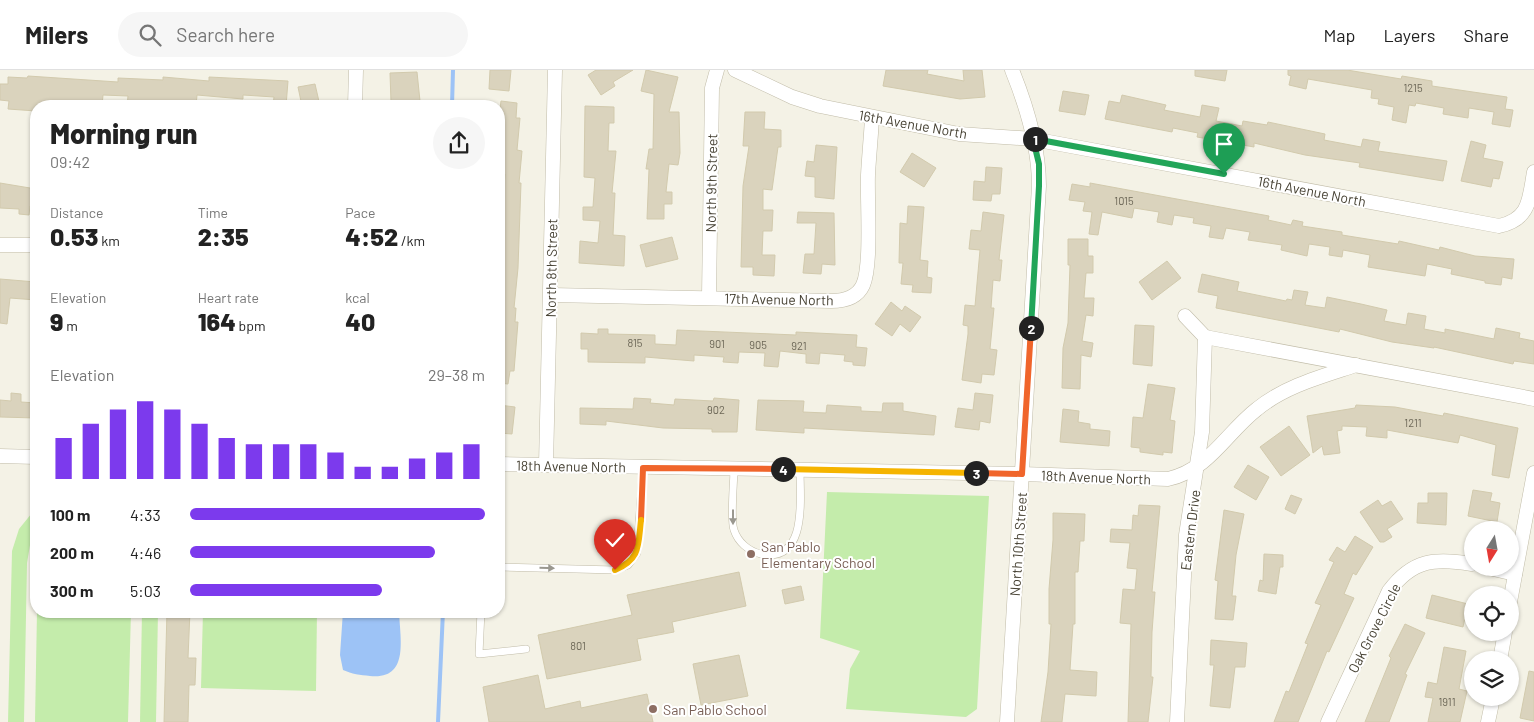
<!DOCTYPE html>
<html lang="en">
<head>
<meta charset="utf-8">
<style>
	:root { --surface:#fff; --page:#f6f6f6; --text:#222; --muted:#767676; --line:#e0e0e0; --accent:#7c3aed }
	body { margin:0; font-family:Barlow,sans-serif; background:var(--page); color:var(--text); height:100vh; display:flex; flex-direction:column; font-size:19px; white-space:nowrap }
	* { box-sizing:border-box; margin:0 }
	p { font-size:16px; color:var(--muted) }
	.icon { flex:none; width:28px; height:28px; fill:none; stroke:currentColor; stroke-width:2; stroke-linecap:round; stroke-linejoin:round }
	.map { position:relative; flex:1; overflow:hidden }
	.sheet { position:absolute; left:30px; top:30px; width:475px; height:518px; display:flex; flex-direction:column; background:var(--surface); border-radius:20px; box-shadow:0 1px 4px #0004 }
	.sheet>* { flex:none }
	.needle { width:32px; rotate:191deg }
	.tools { position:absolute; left:1464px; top:451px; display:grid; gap:10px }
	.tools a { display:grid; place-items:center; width:55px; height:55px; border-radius:50%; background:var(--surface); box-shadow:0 1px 4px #0004; font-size:25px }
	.pin { position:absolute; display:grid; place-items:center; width:42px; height:42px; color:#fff; margin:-51px -21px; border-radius:50% 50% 50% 0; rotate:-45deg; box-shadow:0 0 5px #0007 }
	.pin .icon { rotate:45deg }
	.km { position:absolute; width:25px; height:25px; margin:-12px; border-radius:50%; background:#222; color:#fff; font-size:14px; line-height:25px; text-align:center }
	.round { display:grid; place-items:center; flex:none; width:52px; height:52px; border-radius:26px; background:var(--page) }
	.headline { display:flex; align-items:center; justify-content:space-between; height:85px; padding:0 20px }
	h1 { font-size:28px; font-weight:800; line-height:38px }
	.metrics { display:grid; grid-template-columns:repeat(3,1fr); gap:8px; height:85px; padding:5px 20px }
	.metrics div { display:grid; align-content:center }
	.metrics b { font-size:25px; font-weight:800 }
	.metrics small { font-size:14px; font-weight:400 }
	.metrics p { font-size:14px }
	.chart { height:140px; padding:10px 20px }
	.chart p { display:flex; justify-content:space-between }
	.chart svg { width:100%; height:90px; margin-top:5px; stroke:var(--accent); stroke-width:6 }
	ul { padding:0 20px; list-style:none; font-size:16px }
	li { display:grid; grid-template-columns:80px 60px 1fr; align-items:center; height:38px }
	li i { height:12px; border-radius:6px; background:var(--accent) }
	header { display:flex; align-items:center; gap:30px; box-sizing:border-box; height:70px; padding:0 25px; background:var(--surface); border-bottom:1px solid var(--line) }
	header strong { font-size:24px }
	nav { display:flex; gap:28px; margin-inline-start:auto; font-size:18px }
	.search { width:350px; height:45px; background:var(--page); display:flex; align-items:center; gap:12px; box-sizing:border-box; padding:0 18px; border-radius:28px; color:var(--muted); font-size:19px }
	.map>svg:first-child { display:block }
</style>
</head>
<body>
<header>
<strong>Milers</strong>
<div class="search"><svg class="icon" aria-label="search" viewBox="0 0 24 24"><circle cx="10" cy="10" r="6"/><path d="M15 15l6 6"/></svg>Search here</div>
<nav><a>Map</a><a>Layers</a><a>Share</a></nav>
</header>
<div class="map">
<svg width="1534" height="652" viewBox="0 0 1534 652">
	<rect width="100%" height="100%" fill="#f4f2e6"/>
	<g fill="#c4ecab">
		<polygon points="827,422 989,426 977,639 966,647 846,639 850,599 860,581 820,568"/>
		<polygon points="36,438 36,462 30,475 27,493 24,652 8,652 12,481 19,459"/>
		<polygon points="37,541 131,541 128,652 35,652"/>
		<polygon points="142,541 158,541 156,652 140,652"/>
		<polygon points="203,541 317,541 316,621 201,618"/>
	</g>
	<path fill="#9dc3f6" d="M343 541H399C400 569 410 610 370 606 360 605 352 604 343 600L340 585Z"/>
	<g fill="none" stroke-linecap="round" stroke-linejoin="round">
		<g stroke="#9dc3f6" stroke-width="4">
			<polyline points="452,36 453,0"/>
			<polyline points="438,652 443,541"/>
		</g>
	</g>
	<g fill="#dad3bd" stroke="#d2caad">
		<polygon points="490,0 511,0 509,21 489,19"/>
		<polygon points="596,0 633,0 613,12 615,16 601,25 588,5"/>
		<polygon points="646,0 678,7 669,42 679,42 680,83 678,95 669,94 666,122 672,122 672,134 664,134 664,149 647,149 649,99 646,99 649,79 653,79 654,24 641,21"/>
		<polygon points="886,0 928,0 927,4 964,11 963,0 982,0 985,27 960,29 883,16"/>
		<polygon points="1195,0 1227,0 1225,11 1195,6"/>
		<polygon points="1288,0 1347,0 1401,9 1402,6 1432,11 1432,16 1507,27 1505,39 1513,40 1510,57 1492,54 1494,42 1469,38 1468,48 1443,44 1444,38 1416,33 1415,36 1409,35 1406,53 1392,50 1394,37 1378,34 1379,29 1371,28 1372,20 1308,9 1306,19 1289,15 1291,6 1288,5"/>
		<polygon points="417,2 420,31 391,32 390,3"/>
		<polygon points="28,6 118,12 118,8 163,10 163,7 209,11 209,7 288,11 286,36 273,36 274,27 243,25 243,29 197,25 196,36 127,36 128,26 103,25 102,36 36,36 36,41 8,39 9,31 0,30 0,14 8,14 8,7 27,8"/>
		<polygon points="315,14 320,36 302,36 298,17"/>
		<polygon points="1063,21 1089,25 1085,45 1059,41"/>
		<polygon points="1122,25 1166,35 1164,40 1200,47 1202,35 1219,38 1216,51 1242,56 1243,51 1267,55 1268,52 1325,64 1324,70 1361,77 1363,69 1380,72 1378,81 1447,91 1443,111 1359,97 1360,93 1305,85 1254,73 1254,77 1197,67 1198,63 1173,58 1172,62 1105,49 1109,31 1120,33"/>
		<polygon points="501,31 517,33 516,48 520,48 517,80 522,81 519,113 521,113 518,198 514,238 516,238 515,252 518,252 514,301 510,301 508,314 499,313 499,130 503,130 505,104 499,104 501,64 499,64 499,46"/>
		<polygon points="585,36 614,37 614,53 609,53 608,81 616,81 612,123 615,123 613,165 625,166 624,196 579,193 580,171 598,173 600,151 583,150 583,137 593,137 595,108 584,107"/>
		<polygon points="745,42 765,42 764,59 781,60 781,77 778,77 772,120 763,119 763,140 773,140 772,161 763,161 762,185 775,185 774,206 753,205 753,197 741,197 743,116 749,76 743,76"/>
		<polygon points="1471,71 1486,75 1483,88 1503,92 1499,109 1493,108 1491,117 1461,111"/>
		<polygon points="816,75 837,77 834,129 815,127 815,107 805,106 807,91 814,92"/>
		<polygon points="912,83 936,98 924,117 900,102"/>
		<polygon points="986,97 1002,98 1000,124 992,124 991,131 973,130 974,111 985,112"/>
		<polygon points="0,113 36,119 36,137 30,136 29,145 19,144 19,139 0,138"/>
		<polygon points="1090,113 1269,146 1268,150 1291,155 1293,150 1303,152 1302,156 1342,162 1342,165 1398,174 1399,171 1439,180 1440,177 1475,186 1514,189 1512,209 1502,207 1501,215 1485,213 1485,211 1451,204 1452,199 1427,194 1425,206 1368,197 1370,185 1343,180 1342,187 1329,185 1330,177 1309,174 1307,186 1281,180 1282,175 1248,170 1250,162 1226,158 1223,169 1209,167 1211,156 1193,153 1194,148 1174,145 1172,155 1157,152 1159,142 1134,138 1132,148 1102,142 1098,165 1089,164 1092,142 1083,141 1085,132 1069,130 1072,114 1090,117"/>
		<polygon points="908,136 924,137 920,190 928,191 927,207 932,208 931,223 912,222 913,215 901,214 903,193 899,193 900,153 907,154"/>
		<polygon points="798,142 834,143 835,195 822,194 821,204 803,203 805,184 814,184 816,153 797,153"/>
		<polygon points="983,142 1004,145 999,190 1002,190 1000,211 993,210 991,238 994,238 990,279 997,280 994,305 982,304 981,313 962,310 968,264 968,256 963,255 965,235 975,236 980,180 969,179 971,160 981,161"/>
		<polygon points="672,167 678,189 646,197 640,175"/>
		<polygon points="1068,169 1088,169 1088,186 1093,186 1093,203 1086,203 1084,228 1094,228 1093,246 1086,245 1082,271 1093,273 1091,287 1081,285 1080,319 1062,318 1063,278 1068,253 1070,195 1068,195"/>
		<polygon points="1167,191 1181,208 1152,230 1139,212"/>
		<polygon points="1202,204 1239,212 1237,221 1286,231 1287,229 1292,230 1294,220 1308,222 1305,235 1325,238 1327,227 1361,234 1387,240 1384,251 1406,255 1408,243 1426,246 1424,259 1445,263 1445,259 1494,269 1496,258 1520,263 1519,268 1534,271 1534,294 1514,291 1513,294 1434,277 1434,278 1392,272 1340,259 1339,262 1216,238 1218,226 1198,222"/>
		<polygon points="0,209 36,212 36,230 10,228 7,254 0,253"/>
		<polygon points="891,232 902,241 905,236 921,247 910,262 900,254 892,266 875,254"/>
		<polygon points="1135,255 1154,256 1152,296 1133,294"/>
		<polygon points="598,259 608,259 608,264 655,265 655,274 676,275 677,260 796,265 796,262 857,265 856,277 867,278 865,296 853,295 853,292 844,291 845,285 820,283 819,294 806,293 806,284 780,281 778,297 764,296 765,283 739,282 738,293 723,292 724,287 694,285 694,291 645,287 645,293 588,292 588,279 581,279 581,263 598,264"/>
		<polygon points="1148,314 1175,318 1170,350 1175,351 1172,383 1163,382 1163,385 1140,382 1140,378 1131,377 1133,347 1143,348"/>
		<polygon points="11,323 21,324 21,332 36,333 36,348 0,347 0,330 11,331"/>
		<polygon points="975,323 993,325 990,353 980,351 979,360 955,357 958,338 973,340"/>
		<polygon points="634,328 651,329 650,333 674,335 675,329 713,331 714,328 739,330 737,362 712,362 712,359 663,358 606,351 606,355 580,354 580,338 633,339"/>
		<polygon points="758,330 804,331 803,342 826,343 827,335 861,337 861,341 882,342 883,333 903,333 903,341 936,346 934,365 804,358 804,363 756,360"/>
		<polygon points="499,335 515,337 512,364 499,363"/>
		<polygon points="1356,335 1395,337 1443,346 1444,343 1518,358 1509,408 1492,405 1496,375 1460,365 1458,373 1387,360 1387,368 1366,366 1367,357 1342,356 1342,360 1337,361 1340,383 1324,385 1322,376 1313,383 1307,346 1355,338"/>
		<polygon points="1063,339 1079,341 1078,352 1090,354 1090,359 1110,361 1109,376 1060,372"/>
		<polygon points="1289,356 1310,385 1281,406 1260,377"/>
		<polygon points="1248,395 1269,407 1256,430 1234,417"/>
		<polygon points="1473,420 1492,423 1490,431 1500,433 1497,452 1468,446"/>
		<polygon points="1428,423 1447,423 1446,455 1417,453 1418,433 1428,433"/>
		<polygon points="1291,425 1302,429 1295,444 1285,439"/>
		<polygon points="1378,430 1382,436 1391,431 1403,449 1387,459 1392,467 1384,472 1380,472 1360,442"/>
		<polygon points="1139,435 1160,436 1152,522 1155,522 1152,562 1151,607 1153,607 1148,652 1128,652 1131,554 1120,553 1123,519 1135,520 1137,499 1127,498 1130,473 1110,472 1111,459 1132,460 1133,445 1138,446"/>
		<polygon points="1224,440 1244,444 1236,485 1232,526 1236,526 1233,550 1215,549 1218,511 1215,510"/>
		<polygon points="1053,443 1085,444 1084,471 1080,471 1078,502 1075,502 1075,554 1073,554 1070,600 1097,602 1096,626 1065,624 1062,652 1041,652 1048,602 1051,554 1049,554 1049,519 1053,470"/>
		<polygon points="1355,466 1373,477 1356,505 1353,503 1344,524 1354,528 1329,582 1327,581 1298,652 1274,652 1286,621 1289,622 1308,574 1305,573 1321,535 1315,533 1334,492 1329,490 1337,477 1345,482"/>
		<polygon points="1264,484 1283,485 1283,497 1280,497 1276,524 1258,521 1260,510 1263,511"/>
		<polygon points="739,502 746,536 672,552 674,562 637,569 641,590 547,609 538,565 632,545 627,525"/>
		<polygon points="801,516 804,530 785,534 782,520"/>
		<polygon points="1432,525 1468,534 1463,557 1426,548"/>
		<polygon points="167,541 190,541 188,588 196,588 195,615 189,615 188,652 164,652"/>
		<polygon points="1405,554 1425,563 1405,604 1407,605 1389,652 1365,652 1391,588 1389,586"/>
		<polygon points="1211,570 1247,573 1245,597 1235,597 1230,638 1210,636 1214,595 1210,595"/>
		<polygon points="1444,577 1466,581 1459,619 1467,621 1460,652 1428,652 1433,628 1425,627 1428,612 1437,614"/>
		<polygon points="739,585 748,626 701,635 693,594"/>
		<polygon points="1529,601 1534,602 1534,651 1520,648"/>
		<polygon points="538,605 545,639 580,631 581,638 647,624 653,652 489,652 483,617"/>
	</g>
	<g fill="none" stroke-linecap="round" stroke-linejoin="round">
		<defs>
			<g id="lane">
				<path d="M734 398C734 412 730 449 734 460 738 472 748 481 761 484 808 493 800 429 800 399"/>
				<polyline points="499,497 615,500 628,495 637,483 643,398"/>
				<polyline points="481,541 479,584 526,579"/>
			</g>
			<g id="street">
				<path d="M735 0 792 27 820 36 959 64 1033 69 1499 156C1530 149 1529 130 1534 102"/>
				<polyline points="355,36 356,0"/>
				<polyline points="0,175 36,175"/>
				<path d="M551 225 831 231C843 231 857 228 863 215 872 195 867 130 868 105 869 86 871 67 872 48"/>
				<polyline points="709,227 712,18 717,0"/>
				<polyline points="1185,246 1205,267"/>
				<polyline points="1205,267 1534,329"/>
				<polyline points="0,386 36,387"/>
				<path d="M499 394 1022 404 1168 409C1209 400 1226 363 1257 339 1285 316 1323 306 1356 295"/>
				<polyline points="546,395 555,0"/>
				<polyline points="1489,498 1515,504"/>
				<polyline points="1510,532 1534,403"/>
				<polyline points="1500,590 1505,562"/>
				<path d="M1007 652 1039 116C1039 76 1027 37 1012 0"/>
				<polyline points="1177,652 1186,465 1202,362 1205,267"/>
				<path d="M1328 652 1389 521C1413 489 1435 488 1472 494"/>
				<polyline points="1488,652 1493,628"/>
			</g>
		</defs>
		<use href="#lane" stroke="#c1bca8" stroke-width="8"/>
		<use href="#street" stroke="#c1bca8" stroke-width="15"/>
		<use href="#lane" stroke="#fff" stroke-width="7"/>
		<use href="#street" stroke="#fff" stroke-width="14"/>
	</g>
	<defs><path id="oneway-solid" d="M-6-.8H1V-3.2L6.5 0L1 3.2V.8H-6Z" transform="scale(1.25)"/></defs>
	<g fill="#9a9890">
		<use href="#oneway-solid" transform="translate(733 447) rotate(90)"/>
		<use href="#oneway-solid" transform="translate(547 498) rotate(1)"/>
	</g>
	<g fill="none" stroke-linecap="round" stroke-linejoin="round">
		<defs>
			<polyline id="split-1" points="1035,69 1224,104"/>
			<polyline id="split-2" points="1031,258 1039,116 1039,94 1033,69 1035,69"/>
			<polyline id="split-3" points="976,403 1022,404 1031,258"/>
			<polyline id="split-4" points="783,399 976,403"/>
			<polyline id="split-5" points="641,450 643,398 783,399"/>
			<path id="split-6" d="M615 500C641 489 638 475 641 450"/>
		</defs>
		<use href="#split-1" stroke="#fff" stroke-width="10"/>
		<use href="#split-2" stroke="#fff" stroke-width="10"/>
		<use href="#split-3" stroke="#fff" stroke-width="10"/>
		<use href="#split-4" stroke="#fff" stroke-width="10"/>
		<use href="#split-5" stroke="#fff" stroke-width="10"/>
		<use href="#split-6" stroke="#fff" stroke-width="10"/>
		<use href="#split-1" stroke="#22a559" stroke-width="6"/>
		<use href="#split-2" stroke="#22a559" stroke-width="6"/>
		<use href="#split-3" stroke="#f0652b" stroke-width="6"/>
		<use href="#split-4" stroke="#f5b400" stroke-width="6"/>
		<use href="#split-5" stroke="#f0652b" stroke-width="6"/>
		<use href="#split-6" stroke="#f5b400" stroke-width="6"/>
	</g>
	<g fill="#8d6e63" stroke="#fff" stroke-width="2">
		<circle cx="751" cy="484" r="5"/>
		<circle cx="653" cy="639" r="5"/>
	</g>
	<g text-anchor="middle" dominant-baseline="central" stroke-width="4" stroke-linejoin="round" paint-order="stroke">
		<g font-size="11" fill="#6c6757">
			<text x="1413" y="17">1215</text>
			<text x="1124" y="130">1015</text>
			<text x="635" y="272">815</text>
			<text x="717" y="273">901</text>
			<text x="758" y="274">905</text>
			<text x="799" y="275">921</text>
			<text x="716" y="339">902</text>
			<text x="1413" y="352">1211</text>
			<text x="578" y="575">801</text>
			<text x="1447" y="631">1911</text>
		</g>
		<g font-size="14" fill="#484335" stroke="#fff">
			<text transform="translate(913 54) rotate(10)">16th Avenue North</text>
			<text transform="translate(711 113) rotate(-89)">North 9th Street</text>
			<text transform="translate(1312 121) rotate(11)">16th Avenue North</text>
			<text transform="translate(551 198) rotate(-89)">North 8th Street</text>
			<text transform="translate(779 229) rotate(1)">17th Avenue North</text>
			<text transform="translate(571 396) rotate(1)">18th Avenue North</text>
			<text transform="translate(1096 407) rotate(2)">18th Avenue North</text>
			<text transform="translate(1190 460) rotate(-83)">Eastern Drive</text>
			<text transform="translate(1018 474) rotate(-86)">North 10th Street</text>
			<text transform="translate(1374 558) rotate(-63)">Oak Grove Circle</text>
		</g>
		<g font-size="14" fill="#785e54" stroke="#fff" text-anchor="start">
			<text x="761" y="476">San Pablo<tspan x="761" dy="16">Elementary School</tspan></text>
			<text x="663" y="639">San Pablo School</text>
		</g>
	</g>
</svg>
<div class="tools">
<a><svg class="needle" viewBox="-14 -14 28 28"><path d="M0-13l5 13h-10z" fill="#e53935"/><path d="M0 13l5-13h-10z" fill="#767676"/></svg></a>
<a><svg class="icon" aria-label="locate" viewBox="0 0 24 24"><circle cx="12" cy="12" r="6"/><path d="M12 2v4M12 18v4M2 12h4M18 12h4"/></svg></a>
<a><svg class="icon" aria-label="layers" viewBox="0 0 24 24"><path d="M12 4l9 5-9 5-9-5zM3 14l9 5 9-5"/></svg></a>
</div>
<div class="pin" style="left:1224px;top:104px;background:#1e9e55"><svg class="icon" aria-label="arrive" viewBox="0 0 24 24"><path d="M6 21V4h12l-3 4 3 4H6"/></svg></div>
<div class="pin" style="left:615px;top:500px;background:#d93025"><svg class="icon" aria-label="check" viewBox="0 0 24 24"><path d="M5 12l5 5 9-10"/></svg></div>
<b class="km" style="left:1035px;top:69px">1</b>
<b class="km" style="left:1031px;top:258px">2</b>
<b class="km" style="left:976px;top:403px">3</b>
<b class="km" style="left:783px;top:399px">4</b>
<section class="sheet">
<div class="headline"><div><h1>Morning run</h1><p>09:42</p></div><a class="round"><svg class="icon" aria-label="share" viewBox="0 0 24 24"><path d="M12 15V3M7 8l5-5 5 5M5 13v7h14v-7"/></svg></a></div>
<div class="metrics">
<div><p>Distance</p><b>0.53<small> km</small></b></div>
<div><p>Time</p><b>2:35</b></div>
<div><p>Pace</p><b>4:52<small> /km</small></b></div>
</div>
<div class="metrics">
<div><p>Elevation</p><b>9<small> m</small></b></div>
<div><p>Heart rate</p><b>164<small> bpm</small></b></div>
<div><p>kcal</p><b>40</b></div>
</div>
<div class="chart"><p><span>Elevation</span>29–38 m</p>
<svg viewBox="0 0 160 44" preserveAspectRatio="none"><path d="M5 44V24M15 44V17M25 44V10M35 44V6M45 44V10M55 44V17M65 44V24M75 44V27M85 44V27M95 44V27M105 44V31M115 44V38M125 44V38M135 44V34M145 44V31M155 44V27"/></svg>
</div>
<ul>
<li><b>100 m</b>4:33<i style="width:100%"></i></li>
<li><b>200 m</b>4:46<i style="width:83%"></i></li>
<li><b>300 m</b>5:03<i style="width:65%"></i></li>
</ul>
</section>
</div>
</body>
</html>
